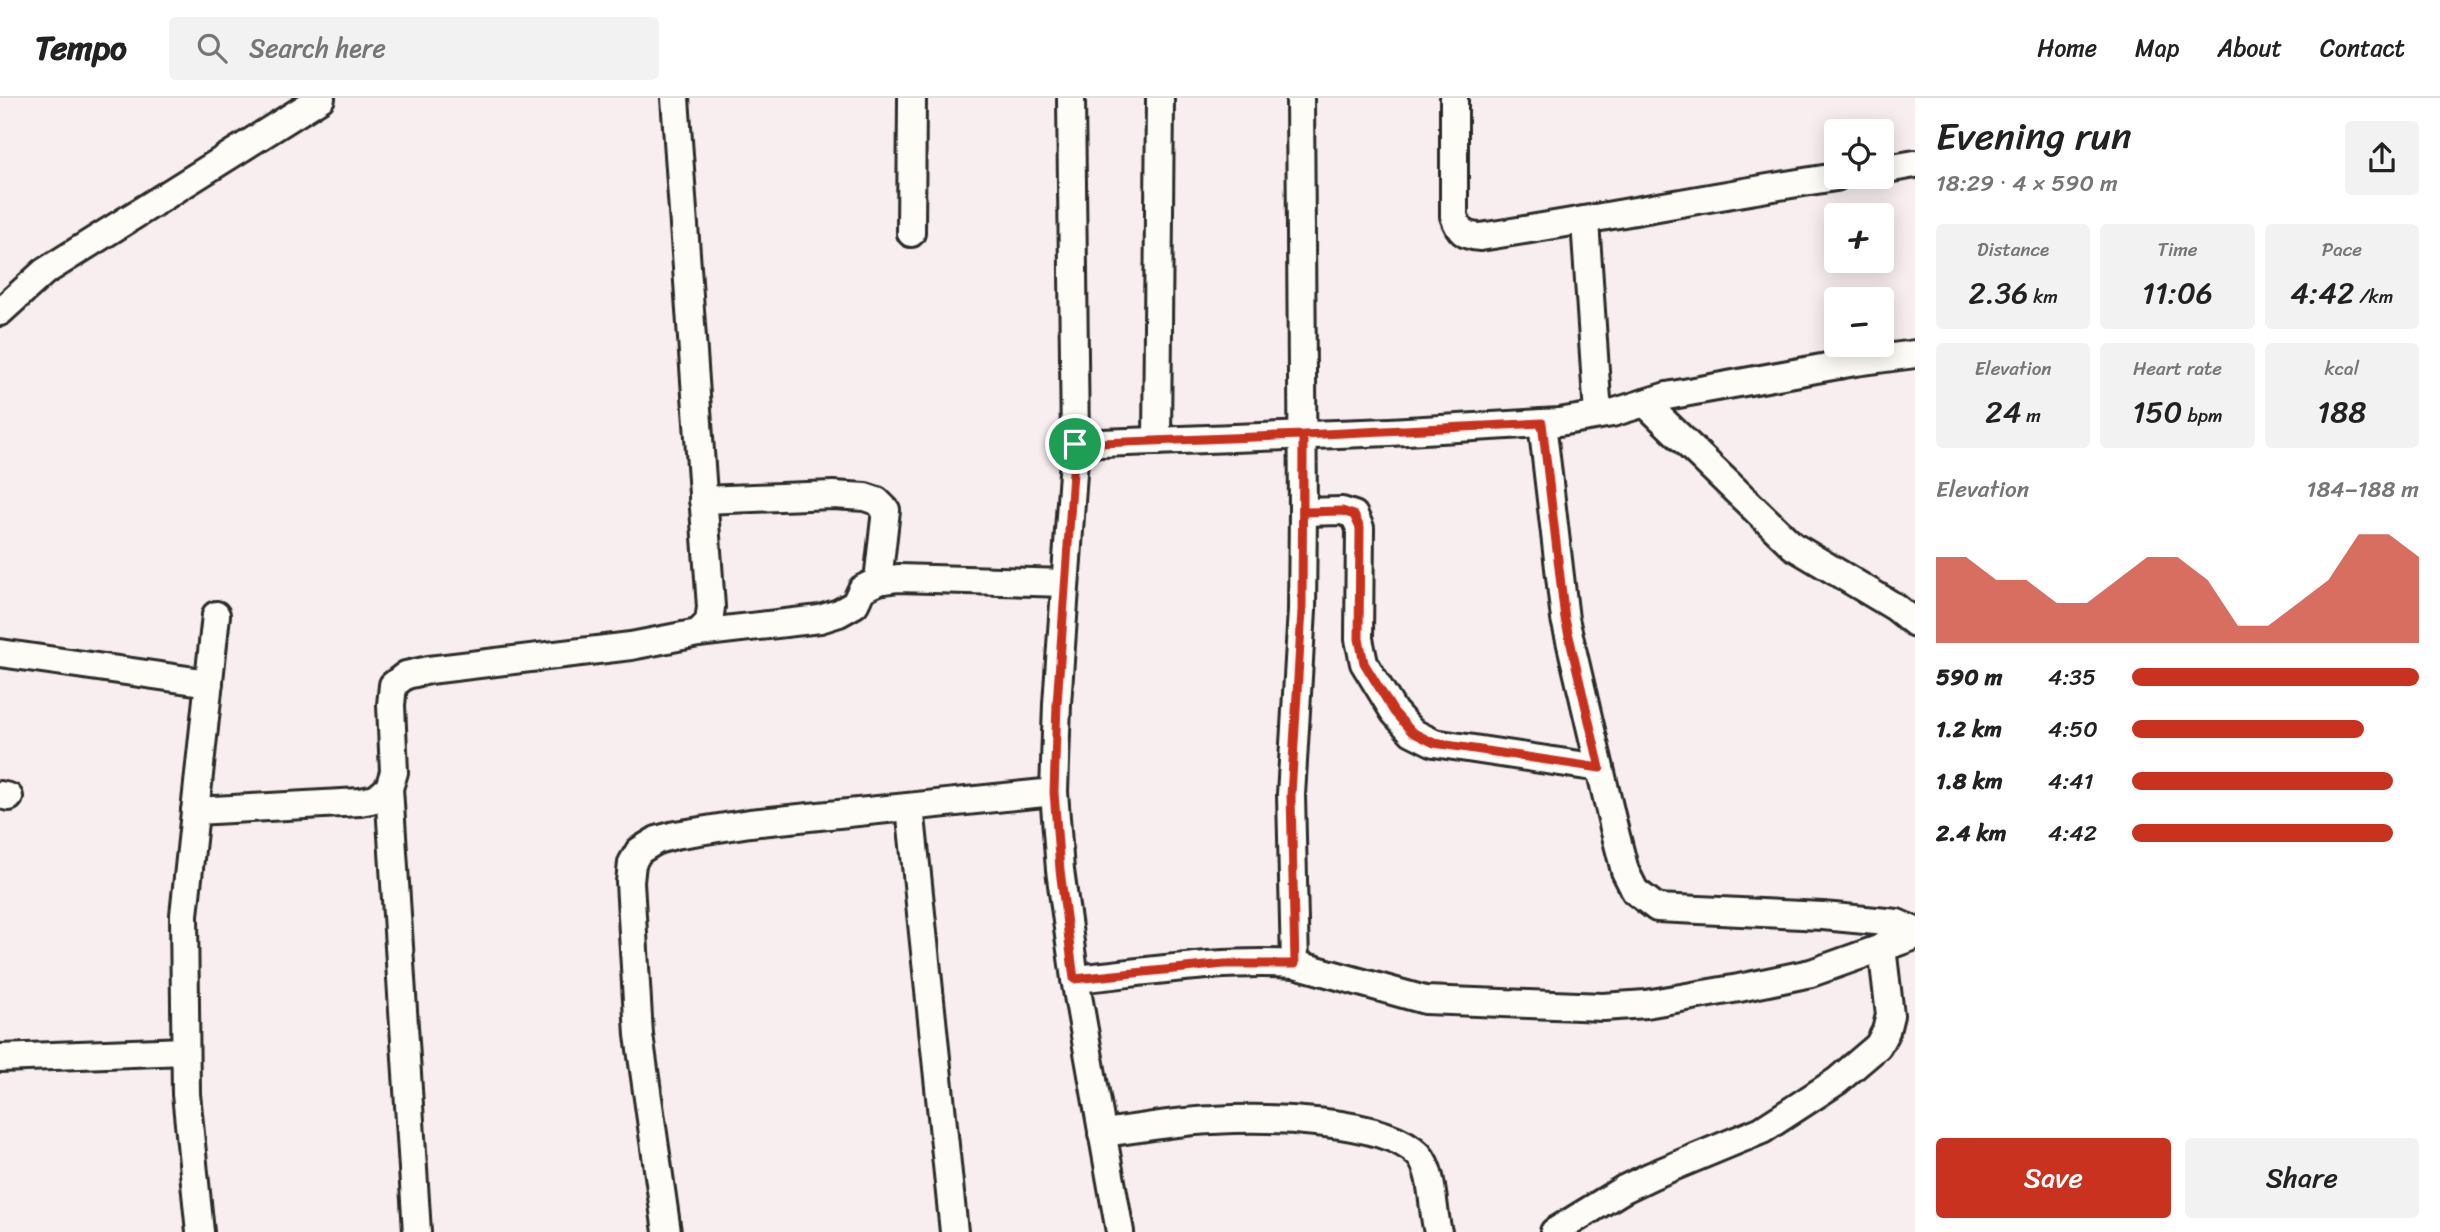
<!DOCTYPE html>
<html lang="en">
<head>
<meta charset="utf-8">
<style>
	:root { --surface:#fff; --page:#f2f2f2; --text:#222; --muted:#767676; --line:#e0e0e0; --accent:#c8321e }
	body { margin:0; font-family:Sriracha,sans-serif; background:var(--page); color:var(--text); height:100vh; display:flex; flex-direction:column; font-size:26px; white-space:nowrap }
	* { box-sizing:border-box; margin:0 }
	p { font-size:23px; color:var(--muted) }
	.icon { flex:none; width:38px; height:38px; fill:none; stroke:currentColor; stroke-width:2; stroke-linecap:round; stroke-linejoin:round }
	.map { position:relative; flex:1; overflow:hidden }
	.side { display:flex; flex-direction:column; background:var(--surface); width:525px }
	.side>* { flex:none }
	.tools { position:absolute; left:1824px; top:21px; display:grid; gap:14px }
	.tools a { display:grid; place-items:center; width:70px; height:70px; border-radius:7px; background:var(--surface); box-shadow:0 4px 18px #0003; font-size:35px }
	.pin { position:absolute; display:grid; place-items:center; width:60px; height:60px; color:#fff; margin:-30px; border:4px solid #fff; border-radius:50%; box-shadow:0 2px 7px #0007 }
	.round { display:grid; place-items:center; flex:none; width:74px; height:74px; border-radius:7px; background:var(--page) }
	.summary { display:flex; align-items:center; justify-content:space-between; height:119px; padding:0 21px }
	h1 { font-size:38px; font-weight:600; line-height:52px }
	.metrics { display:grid; grid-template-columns:repeat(3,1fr); gap:10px; height:119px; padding:7px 21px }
	.metrics div { display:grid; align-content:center; border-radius:7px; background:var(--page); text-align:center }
	.metrics b { font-size:30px; font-weight:600 }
	.metrics small { font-size:19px; font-weight:400 }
	.metrics p { font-size:19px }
	.chart { height:196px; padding:14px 21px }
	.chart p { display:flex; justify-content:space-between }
	.chart svg { width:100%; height:126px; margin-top:7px; fill:var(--accent); opacity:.7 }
	.primary-button { display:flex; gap:14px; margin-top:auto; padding:14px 21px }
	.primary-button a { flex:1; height:80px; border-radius:7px; background:var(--accent); color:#fff; font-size:28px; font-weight:600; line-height:80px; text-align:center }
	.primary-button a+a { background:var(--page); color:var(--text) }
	ul { padding:0 21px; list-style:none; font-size:23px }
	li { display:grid; grid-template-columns:112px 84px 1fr; align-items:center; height:52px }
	li i { height:18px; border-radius:9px; background:var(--accent) }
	header { display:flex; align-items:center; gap:42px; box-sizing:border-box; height:98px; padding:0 35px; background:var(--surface); border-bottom:2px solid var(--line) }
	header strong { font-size:33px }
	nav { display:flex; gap:38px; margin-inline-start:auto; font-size:24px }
	.search { width:490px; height:63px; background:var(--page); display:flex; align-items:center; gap:18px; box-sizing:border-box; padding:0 24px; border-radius:7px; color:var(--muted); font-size:26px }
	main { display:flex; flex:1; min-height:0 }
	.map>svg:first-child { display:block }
</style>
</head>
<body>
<header>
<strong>Tempo</strong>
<div class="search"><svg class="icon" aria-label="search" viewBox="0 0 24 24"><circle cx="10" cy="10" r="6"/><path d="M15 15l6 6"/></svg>Search here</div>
<nav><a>Home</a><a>Map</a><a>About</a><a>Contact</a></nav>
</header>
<main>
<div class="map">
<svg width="1915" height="1134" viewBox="0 0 1915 1134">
	<rect width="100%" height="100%" fill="#f8eef0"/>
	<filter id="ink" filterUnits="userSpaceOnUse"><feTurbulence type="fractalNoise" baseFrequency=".0143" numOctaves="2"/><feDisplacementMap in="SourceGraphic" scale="14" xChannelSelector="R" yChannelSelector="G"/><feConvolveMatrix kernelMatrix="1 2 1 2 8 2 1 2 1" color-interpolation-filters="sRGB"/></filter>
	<g filter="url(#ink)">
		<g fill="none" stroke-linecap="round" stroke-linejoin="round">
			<defs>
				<g id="minor">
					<polyline points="1071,0 1075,346 1057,606 1054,694 1060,772 1075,881 1120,1134"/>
					<path d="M1454 0V118C1459 133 1464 138 1480 139 1599 121 1717 97 1836 79"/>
					<polyline points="1881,72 1915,66"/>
					<polyline points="1585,123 1598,317"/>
					<polyline points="911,135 912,0"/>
					<polyline points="0,214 44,174 321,0"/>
					<polyline points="1645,305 1793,448 1895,509 1915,525"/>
					<polyline points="1542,325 1565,521 1614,730 1625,773 1635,793 1657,810 1823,818 1897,825 1915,833"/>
					<polyline points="1157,343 1160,0"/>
					<polyline points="1075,346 1390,334 1559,324 1612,315 1667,298 1855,264 1915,256"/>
					<polyline points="703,402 833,397 865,399 877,403 886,412 878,483"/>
					<polyline points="1303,414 1342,413 1354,417 1360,430 1359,541 1364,565 1394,614 1412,634 1434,645 1600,670"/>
					<polyline points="698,535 820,521 839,515 855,506 862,491 878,483 898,480 1065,485"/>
					<polyline points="0,555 209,585"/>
					<polyline points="389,690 417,1134"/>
					<polyline points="0,697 9,699"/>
					<polyline points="910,709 954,1134"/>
					<polyline points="195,713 360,704 376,701 389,690 394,674 391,607 393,587 406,577 429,572 631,548 698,535 709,524 711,509 675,0"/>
					<polyline points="1295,866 1291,697 1302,512 1303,414 1300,0"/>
					<path d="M1075 881C1147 874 1222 861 1295 866L1425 902 1603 909 1646 906 1739 890 1811 875 1915 838"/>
					<polyline points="0,960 185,953"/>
					<path d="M1102 1035C1139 1031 1176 1023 1213 1022 1262 1019 1384 1020 1419 1057 1434 1074 1432 1113 1438 1134"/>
					<polyline points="200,1134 186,996 184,817 216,517"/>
					<polyline points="667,1134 639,937 630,784 632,765 639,753 657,742 675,737 750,725 1054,694"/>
					<polyline points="1554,1134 1624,1091 1651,1078 1762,1032 1837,983 1878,948 1886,933 1890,917 1882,849"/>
				</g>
			</defs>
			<use href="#minor" stroke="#2b2b2b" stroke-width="32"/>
			<use href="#minor" stroke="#fdfcf7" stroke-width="26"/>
		</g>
	</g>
	<g fill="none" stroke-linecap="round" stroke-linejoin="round" filter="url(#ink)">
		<defs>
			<polyline id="route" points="1075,346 1057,606 1054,694 1060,772 1074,881 1225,866 1295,866 1291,697 1302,512 1303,337 1542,325 1565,521 1600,670 1434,645 1412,634 1394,614 1364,565 1359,541 1360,430 1354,417 1342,413 1303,414 1303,337 1075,346"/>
		</defs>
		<use href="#route" stroke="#fff" stroke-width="14"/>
		<use href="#route" stroke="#c8321e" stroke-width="9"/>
	</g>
</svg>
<div class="tools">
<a><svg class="icon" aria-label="locate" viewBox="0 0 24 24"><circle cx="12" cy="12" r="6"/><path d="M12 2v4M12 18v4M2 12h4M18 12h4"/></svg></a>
<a>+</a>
<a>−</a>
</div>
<div class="pin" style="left:1075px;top:346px;background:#1e9e55"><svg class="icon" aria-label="arrive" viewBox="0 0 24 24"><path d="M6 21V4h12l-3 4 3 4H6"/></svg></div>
</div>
<section class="side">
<div class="summary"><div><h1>Evening run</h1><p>18:29 · 4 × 590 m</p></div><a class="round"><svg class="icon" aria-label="share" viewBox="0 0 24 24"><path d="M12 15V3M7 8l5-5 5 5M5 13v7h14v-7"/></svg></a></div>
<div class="metrics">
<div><p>Distance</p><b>2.36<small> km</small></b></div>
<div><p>Time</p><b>11:06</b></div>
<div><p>Pace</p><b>4:42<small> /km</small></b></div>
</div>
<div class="metrics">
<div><p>Elevation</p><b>24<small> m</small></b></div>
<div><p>Heart rate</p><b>150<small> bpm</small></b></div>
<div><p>kcal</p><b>188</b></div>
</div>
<div class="chart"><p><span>Elevation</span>184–188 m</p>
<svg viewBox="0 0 160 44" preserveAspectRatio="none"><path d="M0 44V14L10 14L20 22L30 22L40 30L50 30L60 22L70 14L80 14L90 22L100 38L110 38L120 30L130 22L140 6L150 6L160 14V44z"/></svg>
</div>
<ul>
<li><b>590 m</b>4:35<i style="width:100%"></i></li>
<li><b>1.2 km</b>4:50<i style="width:81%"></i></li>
<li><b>1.8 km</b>4:41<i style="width:91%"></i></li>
<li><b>2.4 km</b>4:42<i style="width:91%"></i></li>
</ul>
<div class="primary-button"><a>Save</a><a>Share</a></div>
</section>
</main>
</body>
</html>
